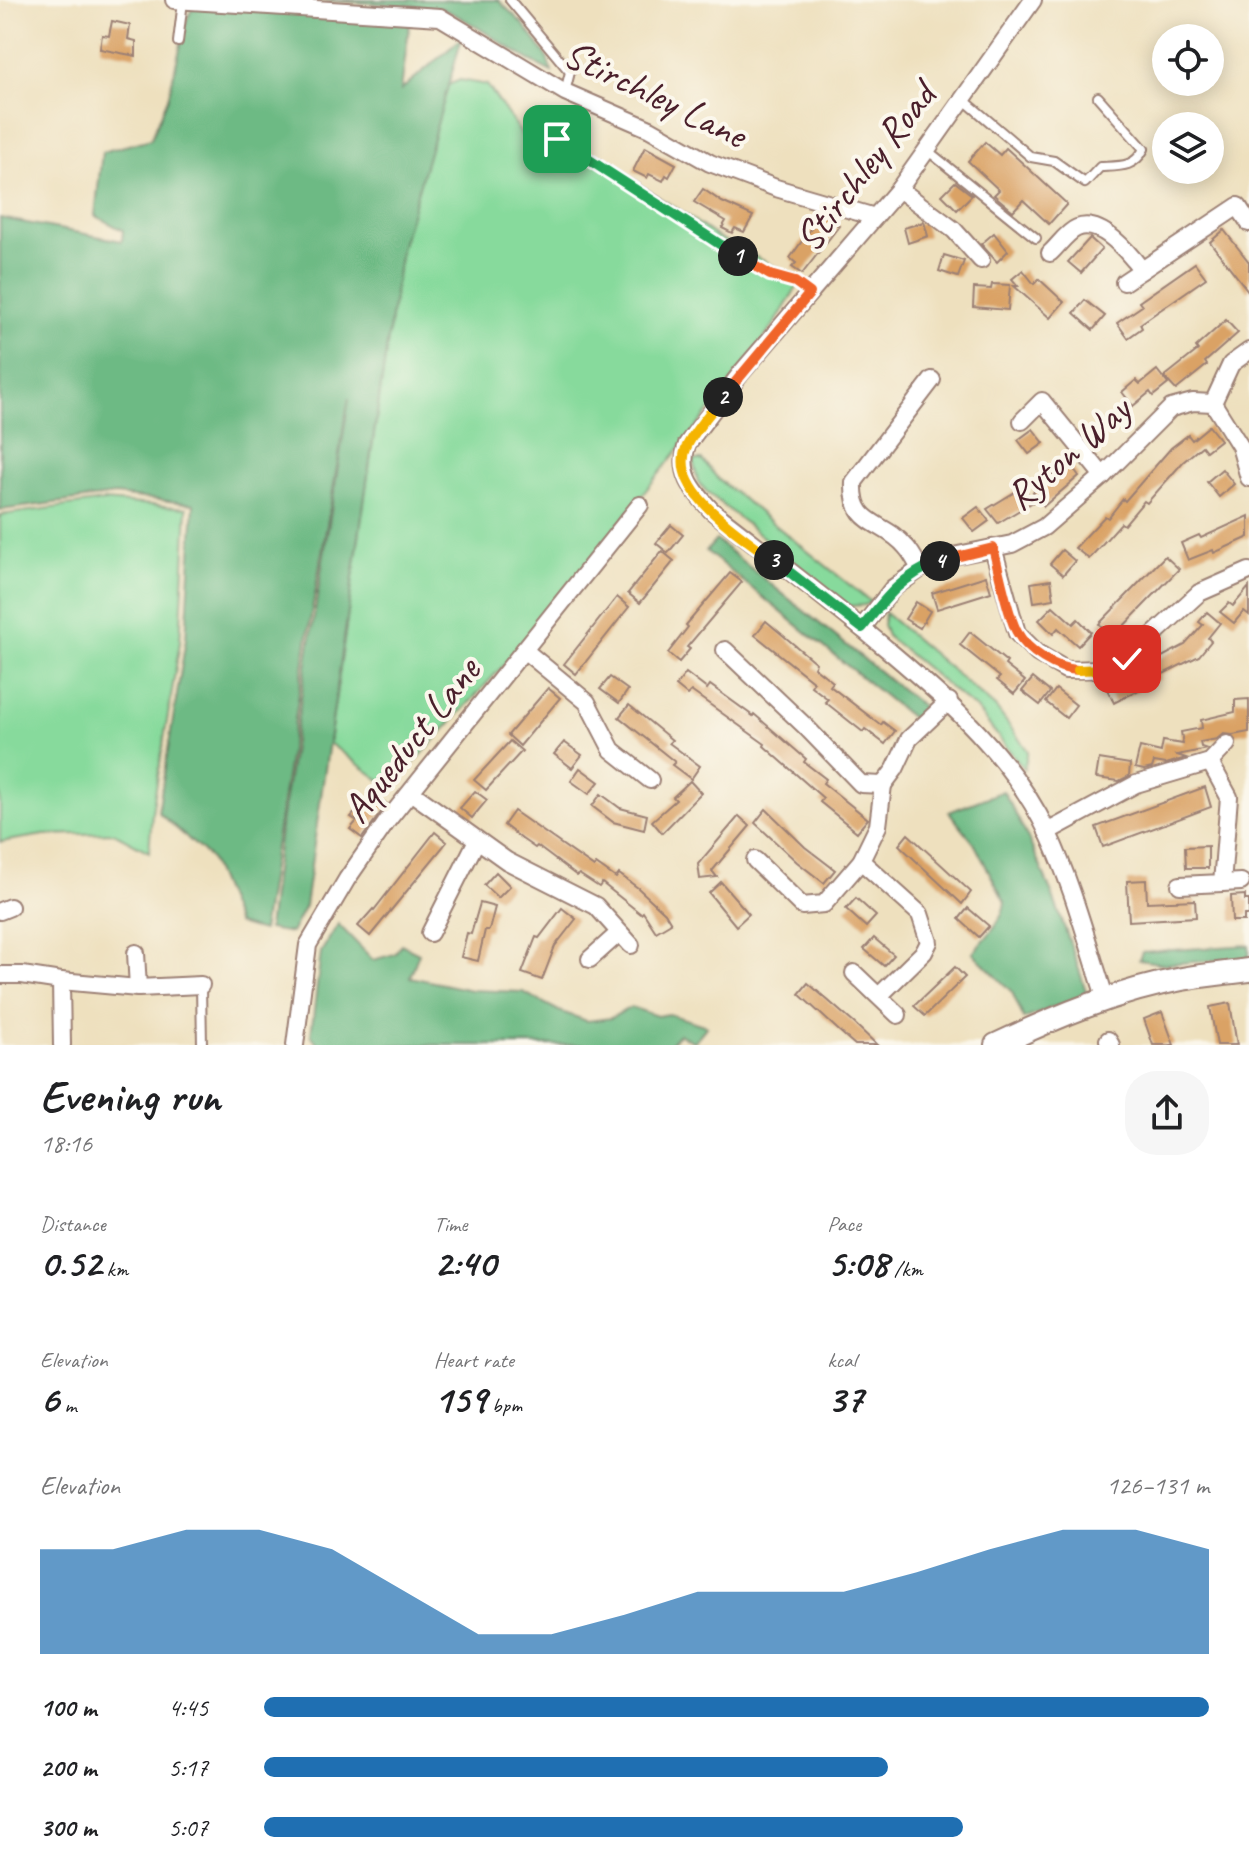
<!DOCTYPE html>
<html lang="en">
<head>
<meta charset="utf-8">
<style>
	:root { --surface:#fff; --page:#f6f6f6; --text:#202124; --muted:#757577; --accent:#1f6fb2 }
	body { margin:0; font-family:Caveat,sans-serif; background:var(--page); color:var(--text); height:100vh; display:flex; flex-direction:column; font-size:30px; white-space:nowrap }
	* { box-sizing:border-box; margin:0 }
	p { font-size:26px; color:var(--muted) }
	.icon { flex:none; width:44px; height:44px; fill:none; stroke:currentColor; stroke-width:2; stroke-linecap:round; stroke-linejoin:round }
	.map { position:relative; height:1045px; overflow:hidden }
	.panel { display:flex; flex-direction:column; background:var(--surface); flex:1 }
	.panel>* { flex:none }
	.fabs { position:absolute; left:1152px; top:24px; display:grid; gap:16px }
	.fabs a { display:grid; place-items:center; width:72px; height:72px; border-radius:50%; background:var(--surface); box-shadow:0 4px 20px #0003; font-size:40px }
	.pin { position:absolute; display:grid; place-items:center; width:68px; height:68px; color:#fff; margin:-34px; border-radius:16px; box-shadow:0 4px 12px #0006 }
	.km { position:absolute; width:40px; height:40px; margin:-20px; border-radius:50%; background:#222; color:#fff; font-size:22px; line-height:40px; text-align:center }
	.round { display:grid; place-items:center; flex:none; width:84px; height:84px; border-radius:32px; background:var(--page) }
	.headline { display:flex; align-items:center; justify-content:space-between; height:136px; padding:0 40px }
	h1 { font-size:44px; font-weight:700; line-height:60px }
	.stats { display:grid; grid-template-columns:repeat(3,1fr); gap:12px; height:136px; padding:8px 40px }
	.stats div { display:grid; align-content:center }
	.stats b { font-size:40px; font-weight:700 }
	.stats small { font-size:22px; font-weight:400 }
	.stats p { font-size:22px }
	.chart { height:224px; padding:16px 40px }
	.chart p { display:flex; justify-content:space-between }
	.chart svg { width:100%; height:144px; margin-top:8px; fill:var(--accent); opacity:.7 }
	ul { padding:0 40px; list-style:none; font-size:26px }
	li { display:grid; grid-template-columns:128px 96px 1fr; align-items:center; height:60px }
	li i { height:20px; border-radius:10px; background:var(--accent) }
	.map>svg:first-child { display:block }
</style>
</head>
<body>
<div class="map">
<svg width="1249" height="1045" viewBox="0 0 1249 1045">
	<rect width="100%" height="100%" fill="#fbf7ec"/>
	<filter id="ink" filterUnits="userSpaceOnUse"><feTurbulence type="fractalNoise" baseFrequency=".0125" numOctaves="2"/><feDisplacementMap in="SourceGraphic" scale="16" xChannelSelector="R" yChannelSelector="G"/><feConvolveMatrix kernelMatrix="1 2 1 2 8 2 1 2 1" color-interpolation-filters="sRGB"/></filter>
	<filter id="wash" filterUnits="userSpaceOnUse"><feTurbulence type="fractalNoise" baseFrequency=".006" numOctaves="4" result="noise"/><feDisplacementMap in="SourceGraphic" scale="32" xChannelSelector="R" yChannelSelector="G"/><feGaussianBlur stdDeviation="1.8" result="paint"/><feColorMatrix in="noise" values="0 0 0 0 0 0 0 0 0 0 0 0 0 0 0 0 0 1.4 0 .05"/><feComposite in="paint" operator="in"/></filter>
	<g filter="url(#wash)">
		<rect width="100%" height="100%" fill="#eee0be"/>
		<g fill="#87da9c" stroke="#687c64" stroke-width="2">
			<polygon points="460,80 487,85 524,138 556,136 567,141 679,210 717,237 801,280 776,322 722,395 523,644 391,788 329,743 401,249 446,86"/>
			<polygon points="693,460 702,460 719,480 871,602 865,605 848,606 708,493 698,482"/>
			<polygon points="104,501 187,508 180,642 152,812 149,852 114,833 44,835 0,842 0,515"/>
			<polygon points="885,613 996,708 1028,751 1024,769 977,710 887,636 883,625"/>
		</g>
		<g fill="#6dba84" stroke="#5c6c58" stroke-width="2">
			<path d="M312 0H498L523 24 546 55 552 72C511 53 478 23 439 7Z"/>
			<polygon points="194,5 411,13 401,90 462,38 401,249 305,906 291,933 268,929 280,829 349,398 311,616 262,931 237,924 210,858 158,812 186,639 194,504 115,495 0,510 0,218 122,241 123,230 95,216 102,152 151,139 168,98 187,19"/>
			<polygon points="716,540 923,707 913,719 706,551"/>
			<path d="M1003 791C1040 855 1064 923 1087 994L1024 1019 1012 992 973 953C985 938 1003 922 1005 902L974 843 949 812Z"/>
			<polygon points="338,924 373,960 395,954 401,944 419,953 410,977 471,990 523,992 559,1011 587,1021 611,1018 631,1007 657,1016 669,1014 707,1026 694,1042 679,1034 669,1045 319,1045 311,1035 321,952"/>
			<polygon points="1249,945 1249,958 1165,964 1139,960 1142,952"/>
		</g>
		<g id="blocks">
			<g fill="#daa265">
				<polygon points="112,21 130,25 128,39 136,41 136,56 100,49 102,35 109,36"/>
				<polygon points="985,142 1000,155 1006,148 1067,204 1049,224 1023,200 1013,211 994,195 999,190 968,161"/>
				<polygon points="645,147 676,164 669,177 666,175 663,181 649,174 647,178 633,171"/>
				<polygon points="955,182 972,195 957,210 942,195"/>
				<polygon points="703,189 722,202 753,216 744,232 735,228 732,233 722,228 726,221 694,202"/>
				<polygon points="822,213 839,226 802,274 792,267 796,263 790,258"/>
				<polygon points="924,222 928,236 908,243 904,228"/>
				<polygon points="1224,230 1249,262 1249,292 1210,242"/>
				<polygon points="994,233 1008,251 997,262 981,244"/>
				<polygon points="1090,238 1102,249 1081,273 1068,262"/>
				<polygon points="944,255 964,261 958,277 939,271"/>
				<polygon points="1195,263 1206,278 1140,324 1142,328 1128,338 1117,323 1142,306 1139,302"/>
				<polygon points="1023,270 1034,284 1039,279 1064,302 1050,318 1014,286 1018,286 1012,279"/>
				<polygon points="992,284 1010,285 1008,310 973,307 974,288 991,289"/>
				<polygon points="1085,300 1105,316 1093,330 1074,313"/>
				<polygon points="1226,320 1238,333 1205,362 1207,365 1176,390 1164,377 1198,350 1196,347"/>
				<polygon points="1157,370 1168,384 1153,396 1150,392 1133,406 1122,392 1136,380 1140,384"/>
				<polygon points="1209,426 1220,440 1206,451 1202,446 1183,462 1147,503 1144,501 1124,525 1121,523 1089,559 1075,548 1105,516 1108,518 1123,499 1125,501 1171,448 1188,435 1192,440"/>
				<polygon points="1033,429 1044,443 1029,454 1018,440"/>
				<polygon points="1069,462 1079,476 1044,506 1033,492"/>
				<polygon points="1222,469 1234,484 1219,497 1207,482"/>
				<polygon points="1023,487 1033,502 998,523 987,509"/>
				<polygon points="978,507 989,521 974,532 963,518"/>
				<polygon points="1249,516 1249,537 1214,553 1213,550 1188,560 1181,543 1199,535 1201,538"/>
				<polygon points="671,525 683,535 668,553 656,543"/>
				<polygon points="1062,550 1075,561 1063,575 1050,564"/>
				<polygon points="662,551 674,561 640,603 628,593"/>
				<polygon points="1165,556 1179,569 1113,637 1099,624"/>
				<polygon points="730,573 742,582 687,647 690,649 679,662 668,653 688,627 686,625"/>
				<polygon points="986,576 991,592 937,609 932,593"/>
				<polygon points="1051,580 1054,599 1034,602 1031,583"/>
				<polygon points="1249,587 1249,615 1244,611 1234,623 1220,612 1229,603 1233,606"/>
				<polygon points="617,597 629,607 576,674 564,664"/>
				<polygon points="916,602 930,611 920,628 905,619"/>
				<polygon points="1053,606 1073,624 1078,619 1091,632 1078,646 1058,628 1053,634 1039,620"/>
				<polygon points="1207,612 1220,623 1208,638 1211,641 1199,656 1159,676 1160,679 1114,703 1107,689 1158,663 1156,660 1185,645 1203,625 1199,622"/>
				<polygon points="766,621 816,663 814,667 833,682 830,686 881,725 883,722 895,731 885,744 865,729 863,732 825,702 828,699 811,686 814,682 755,635"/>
				<polygon points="970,632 1007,662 1005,665 1025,681 1014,694 997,680 1000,677 960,645"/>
				<polygon points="686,673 707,689 710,685 753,716 754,714 806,759 804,762 826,779 823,783 868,819 857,832 820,802 823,798 764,746 765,744 691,691 687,695 676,686"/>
				<polygon points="610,677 628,690 619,703 600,689"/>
				<polygon points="1033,678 1050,692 1040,705 1022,691"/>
				<polygon points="548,688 560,698 520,746 508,735"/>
				<polygon points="1056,689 1076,705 1066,718 1046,702"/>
				<polygon points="1249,699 1249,732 1233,735 1223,734 1217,739 1200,742 1201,747 1207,749 1177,755 1186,758 1166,764 1154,762 1152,768 1144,770 1135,768 1140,747 1161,752 1163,741 1183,744 1181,732 1202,728 1201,720 1235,712 1235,700"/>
				<polygon points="629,705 672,740 669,743 700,766 691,779 672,765 675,762 619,717"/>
				<polygon points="510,741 522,751 486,790 474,780"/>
				<polygon points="564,742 582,755 572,768 554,754"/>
				<polygon points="1099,759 1130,764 1129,776 1119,781 1096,778"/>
				<polygon points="580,768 599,782 589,794 571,781"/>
				<polygon points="690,781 701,793 662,833 652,821 676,800 673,797"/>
				<polygon points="1205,787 1211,807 1103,847 1096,827"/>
				<polygon points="475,791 487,800 472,818 460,808"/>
				<polygon points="601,794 620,808 647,815 644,830 613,822 592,806"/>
				<polygon points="376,796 387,804 362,838 350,829 357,821 351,817 359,808 364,812"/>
				<polygon points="766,809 805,847 835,870 824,883 797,862 755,823"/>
				<polygon points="514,811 594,867 596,864 616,878 619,874 638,888 665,913 671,923 656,932 643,912 641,914 602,883 599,887 579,874 577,876 537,846 535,848 522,839 504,825"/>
				<polygon points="739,816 750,826 712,871 717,877 700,879 698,864"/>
				<polygon points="435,832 447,842 370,936 358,926 373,909 374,910"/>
				<polygon points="908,834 971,892 962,904 899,845"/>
				<polygon points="1208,846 1208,868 1186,868 1185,847"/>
				<polygon points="496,872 510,886 498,898 484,885"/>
				<polygon points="1146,880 1147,902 1195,900 1196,917 1129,921 1127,881"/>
				<polygon points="721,882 749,914 736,926 709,893"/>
				<polygon points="1245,895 1245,900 1249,900 1249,915 1244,915 1244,921 1232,921 1231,896"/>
				<polygon points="856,898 876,916 866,927 846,909"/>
				<polygon points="480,903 495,907 489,930 485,930 478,961 461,957 467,933 471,934"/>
				<polygon points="562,908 576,919 555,946 542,980 522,973 536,937 539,938"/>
				<polygon points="968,908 989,926 979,937 959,919"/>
				<polygon points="874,938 894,955 884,966 864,949"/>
				<polygon points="955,967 965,977 925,1016 914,1006"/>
				<polygon points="808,983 855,1024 877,1045 855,1045 847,1038 799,994"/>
				<polygon points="1230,1003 1237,1045 1217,1045 1210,1007"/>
				<polygon points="1162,1012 1174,1045 1153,1045 1144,1019"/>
			</g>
		</g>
	</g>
	<g filter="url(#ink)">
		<use href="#blocks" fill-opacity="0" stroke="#9c8074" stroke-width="2"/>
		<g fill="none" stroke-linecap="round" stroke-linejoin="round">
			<defs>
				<g id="lane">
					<polyline points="510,0 570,72 565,92"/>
					<polyline points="178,42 183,1"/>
					<path d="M963 99 1031 157 1054 161 1085 183 1100 167C1120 166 1134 168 1144 149L1098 97"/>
					<polyline points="557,139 655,200 725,248 770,275 795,282 809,293"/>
					<polyline points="927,150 1036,238"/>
					<polyline points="201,986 202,1045"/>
				</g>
				<g id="street">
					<polyline points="174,0 440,17 565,92 650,129 710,163 776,188 875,217"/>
					<path d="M1033 0 899 189 741 373 687 444C678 473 692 489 711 510 770 556 831 602 888 650 951 703 1012 757 1048 833 1073 886 1088 945 1106 1000"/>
					<polyline points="899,189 954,230 981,260"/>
					<path d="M1050 253C1058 246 1067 232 1077 228 1101 218 1129 253 1142 270"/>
					<polyline points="1124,282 1238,206 1249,223"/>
					<polyline points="1213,403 1231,364 1249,351"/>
					<polyline points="1022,421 1042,401 1103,476"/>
					<polyline points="993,548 1017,633 1037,653 1066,670 1106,669 1127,659 1199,593 1249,571"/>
					<path d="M920 569C916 562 912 553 906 547 883 519 852 528 854 482L932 380"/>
					<polyline points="862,628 893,588 920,569 953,556 1012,544 1044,527 1103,476 1171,408 1193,402 1213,403 1240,446 1249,478"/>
					<polyline points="524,650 587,702 612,750 650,780"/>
					<polyline points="725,650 805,726 861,784 883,785 895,769 909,739 949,701"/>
					<polyline points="412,793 507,861 596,906 631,945"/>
					<polyline points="1047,832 1136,784 1210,762 1227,744"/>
					<polyline points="755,860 802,906 824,904 861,861 878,826 883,785"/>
					<polyline points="861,861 920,914 929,942 924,952 879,996"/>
					<polyline points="1222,883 1241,882"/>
					<polyline points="1180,885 1222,883 1229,797 1210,762"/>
					<polyline points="0,911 10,907"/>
					<polyline points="430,933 477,840"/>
					<polyline points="136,953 138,988"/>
					<polyline points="590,959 619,933"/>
					<polyline points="854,973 898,1015"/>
					<polyline points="0,975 22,975 61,981 62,1045"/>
					<polyline points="61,981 138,988 201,985"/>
					<polyline points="1108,1040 1111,1045"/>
					<polyline points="295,1045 308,945 347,879 388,820 640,505"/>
				</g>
				<path id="secondary" d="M996 1045C1055 1017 1117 991 1182 979 1204 975 1227 973 1249 970"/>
			</defs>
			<use href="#lane" stroke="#9c8074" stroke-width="12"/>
			<use href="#street" stroke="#9c8074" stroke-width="20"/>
			<use href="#secondary" stroke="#9c8074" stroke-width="26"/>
			<use href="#lane" stroke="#fff" stroke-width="8"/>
			<use href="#street" stroke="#fff" stroke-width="16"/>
			<use href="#secondary" stroke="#fff" stroke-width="22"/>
		</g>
	</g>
	<g fill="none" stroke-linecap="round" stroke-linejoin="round" filter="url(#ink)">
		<defs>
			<polyline id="split-1" points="557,139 738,256"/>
			<polyline id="split-2" points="723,397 810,293 795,282 770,275 738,256"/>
			<path id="split-3" d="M723 397C711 412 695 429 687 446 666 491 745 537 774 560"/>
			<path id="split-4" d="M774 560 862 628C887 596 902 576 940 561"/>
			<path id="split-5" d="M940 561 993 548C999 570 1007 614 1017 632 1027 651 1057 670 1078 670"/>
			<polyline id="split-6" points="1078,670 1106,669 1127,659"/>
		</defs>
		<use href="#split-1" stroke="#fff" stroke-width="16"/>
		<use href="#split-2" stroke="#fff" stroke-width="16"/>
		<use href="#split-3" stroke="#fff" stroke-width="16"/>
		<use href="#split-4" stroke="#fff" stroke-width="16"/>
		<use href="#split-5" stroke="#fff" stroke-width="16"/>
		<use href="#split-6" stroke="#fff" stroke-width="16"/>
		<use href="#split-1" stroke="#22a559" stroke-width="10"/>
		<use href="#split-2" stroke="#f0652b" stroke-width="10"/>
		<use href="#split-3" stroke="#f5b400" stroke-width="10"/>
		<use href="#split-4" stroke="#22a559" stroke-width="10"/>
		<use href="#split-5" stroke="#f0652b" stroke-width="10"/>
		<use href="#split-6" stroke="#f5b400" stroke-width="10"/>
	</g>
	<g text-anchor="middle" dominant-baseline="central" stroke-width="8" stroke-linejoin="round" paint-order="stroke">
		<g font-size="40" fill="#4a1f2b" stroke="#fbf7ec">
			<text transform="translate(655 94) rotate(26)">Stirchley Lane</text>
			<text transform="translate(865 167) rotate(-52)">Stirchley Road</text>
			<text transform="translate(1068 453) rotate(-41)">Ryton Way</text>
			<text transform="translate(411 740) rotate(-52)">Aqueduct Lane</text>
		</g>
	</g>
</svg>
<div class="fabs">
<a><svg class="icon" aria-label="locate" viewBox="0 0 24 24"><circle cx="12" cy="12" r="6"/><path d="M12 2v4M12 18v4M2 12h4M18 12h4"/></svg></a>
<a><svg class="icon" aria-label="layers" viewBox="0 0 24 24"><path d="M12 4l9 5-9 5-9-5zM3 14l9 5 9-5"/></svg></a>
</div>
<div class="pin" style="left:557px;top:139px;background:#1e9e55"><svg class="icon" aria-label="arrive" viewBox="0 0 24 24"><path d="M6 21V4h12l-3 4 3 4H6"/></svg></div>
<div class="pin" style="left:1127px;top:659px;background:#d93025"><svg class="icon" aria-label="check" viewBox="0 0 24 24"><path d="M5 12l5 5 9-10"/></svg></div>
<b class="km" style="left:738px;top:256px">1</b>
<b class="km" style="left:723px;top:397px">2</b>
<b class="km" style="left:774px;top:560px">3</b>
<b class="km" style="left:940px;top:561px">4</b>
</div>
<section class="panel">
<div class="headline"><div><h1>Evening run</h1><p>18:16</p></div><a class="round"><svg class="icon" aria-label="share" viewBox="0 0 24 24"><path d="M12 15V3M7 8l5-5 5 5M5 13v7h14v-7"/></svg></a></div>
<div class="stats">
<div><p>Distance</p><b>0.52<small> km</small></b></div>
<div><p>Time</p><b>2:40</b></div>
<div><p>Pace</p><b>5:08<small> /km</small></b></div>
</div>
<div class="stats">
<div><p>Elevation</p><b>6<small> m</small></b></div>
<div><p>Heart rate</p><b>159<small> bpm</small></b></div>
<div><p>kcal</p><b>37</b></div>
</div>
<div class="chart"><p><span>Elevation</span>126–131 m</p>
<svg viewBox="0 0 160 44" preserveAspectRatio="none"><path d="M0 44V12L10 12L20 6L30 6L40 12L50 25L60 38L70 38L80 32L90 25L100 25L110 25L120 19L130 12L140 6L150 6L160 12V44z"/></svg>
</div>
<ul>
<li><b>100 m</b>4:45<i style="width:100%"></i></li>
<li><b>200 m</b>5:17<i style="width:66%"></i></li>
<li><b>300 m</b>5:07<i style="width:74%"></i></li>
</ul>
</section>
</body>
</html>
